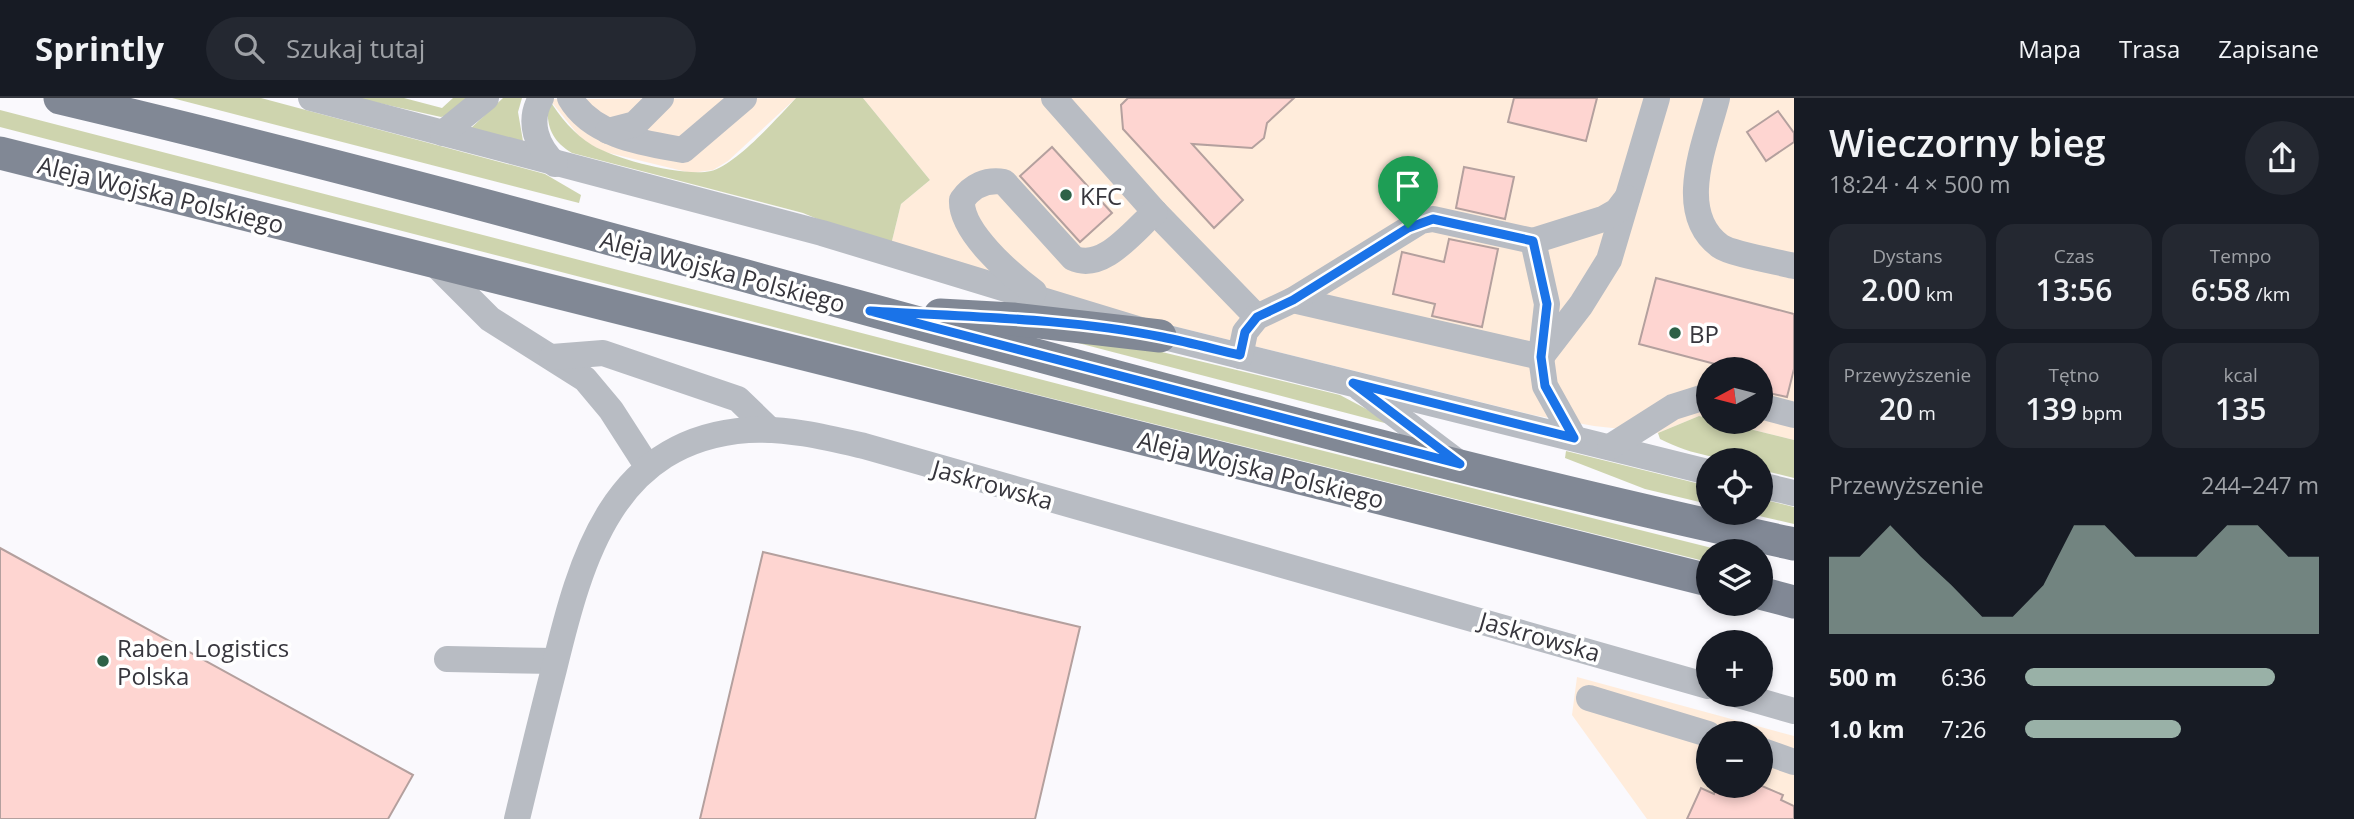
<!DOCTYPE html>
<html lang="pl">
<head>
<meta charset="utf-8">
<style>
	:root { --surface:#171b24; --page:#242831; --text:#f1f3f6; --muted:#9ea1a6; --line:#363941; --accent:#99b1a7 }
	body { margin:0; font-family:"Open Sans",sans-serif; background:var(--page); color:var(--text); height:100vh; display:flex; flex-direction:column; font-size:26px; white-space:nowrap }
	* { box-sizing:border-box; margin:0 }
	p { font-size:23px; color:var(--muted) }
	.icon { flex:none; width:38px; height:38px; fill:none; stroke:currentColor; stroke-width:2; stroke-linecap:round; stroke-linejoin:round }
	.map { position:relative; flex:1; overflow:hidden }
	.sheet { display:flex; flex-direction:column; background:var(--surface); width:560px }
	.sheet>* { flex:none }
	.needle { width:46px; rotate:263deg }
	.controls { position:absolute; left:1696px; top:259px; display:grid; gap:14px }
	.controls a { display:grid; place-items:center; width:77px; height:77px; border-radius:50%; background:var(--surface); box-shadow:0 4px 10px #0003; font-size:35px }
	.pin { position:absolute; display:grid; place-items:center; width:60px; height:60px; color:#fff; margin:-72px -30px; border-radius:50% 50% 50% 0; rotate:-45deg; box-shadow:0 0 7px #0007 }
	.pin .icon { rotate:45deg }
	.round { display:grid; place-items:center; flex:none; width:74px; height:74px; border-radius:37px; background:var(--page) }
	.head { display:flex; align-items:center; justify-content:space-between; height:119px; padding:0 35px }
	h1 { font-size:38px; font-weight:600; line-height:52px }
	.figures { display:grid; grid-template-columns:repeat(3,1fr); gap:10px; height:119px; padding:7px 35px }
	.figures div { display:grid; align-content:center; border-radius:18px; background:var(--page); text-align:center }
	.figures b { font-size:30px; font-weight:600 }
	.figures small { font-size:19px; font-weight:400 }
	.figures p { font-size:19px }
	.chart { height:196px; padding:14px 35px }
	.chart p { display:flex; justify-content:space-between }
	.chart svg { width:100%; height:126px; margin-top:7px; fill:var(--accent); opacity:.7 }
	ul { padding:0 35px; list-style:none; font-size:23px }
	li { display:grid; grid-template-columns:112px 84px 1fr; align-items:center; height:52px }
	li i { height:18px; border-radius:9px; background:var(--accent) }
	header { display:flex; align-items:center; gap:42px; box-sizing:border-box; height:98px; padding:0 35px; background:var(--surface); border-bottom:2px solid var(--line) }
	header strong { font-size:33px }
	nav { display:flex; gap:38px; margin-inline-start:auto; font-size:24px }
	.search { width:490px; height:63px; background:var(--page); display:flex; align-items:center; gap:18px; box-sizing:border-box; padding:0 24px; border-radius:38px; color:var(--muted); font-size:26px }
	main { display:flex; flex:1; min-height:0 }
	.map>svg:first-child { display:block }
</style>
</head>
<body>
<header>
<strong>Sprintly</strong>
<div class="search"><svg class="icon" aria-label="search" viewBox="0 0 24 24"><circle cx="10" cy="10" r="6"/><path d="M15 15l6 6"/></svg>Szukaj tutaj</div>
<nav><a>Mapa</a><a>Trasa</a><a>Zapisane</a></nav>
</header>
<main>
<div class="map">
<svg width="1794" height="721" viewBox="0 0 1794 721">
	<rect width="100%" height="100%" fill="#faf9fd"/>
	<g fill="#ffecdb" fill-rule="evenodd">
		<polygon points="796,0 728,63 713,72 691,75 605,54 591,47 579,38 549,1"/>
		<polygon points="863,0 1794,0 1794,342 1721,324 1760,324 1760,271 1708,271 1708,320 1699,318 1658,335 1594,328 1533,317 1052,198 890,151 901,106 930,82"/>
		<path d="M1577 579 1794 638V721H1647L1572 617ZM1708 635H1760V688H1708Z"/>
	</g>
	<g fill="#ced4ae">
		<polygon points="172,0 261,0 545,76 581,97 579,105"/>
		<polygon points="356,0 404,0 442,10 453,0 475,0 453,16 441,19"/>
		<polygon points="503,0 522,0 518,14 523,43 470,31"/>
		<path d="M796 0H863L930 82 901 106 890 151 803 115 572 55C550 42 545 25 549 1 559 18 575 37 592 47 617 62 684 79 711 73 737 66 777 20 796 0Z"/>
		<polygon points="0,12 1128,304 1724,453 1708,453 1708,464 1010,290 0,29"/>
		<polygon points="1055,239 1137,248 1340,297 1400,329"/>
		<path d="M1699 318 1708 320V324H1721L1794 342V380L1761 372 1760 362C1723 362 1694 358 1660 341L1658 335Z"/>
		<polygon points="1566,353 1708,388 1708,406 1645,391 1565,360"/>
		<polygon points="1761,401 1794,409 1794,426 1746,415 1760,415"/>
	</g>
	<g fill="#fed5d1" stroke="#b4a09e" stroke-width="2">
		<polygon points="1128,0 1294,0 1267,25 1264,40 1252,50 1192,46 1243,102 1214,130 1123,31 1121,7"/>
		<polygon points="1514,0 1597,0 1586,43 1508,24"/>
		<polygon points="1778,13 1794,35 1794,44 1766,63 1747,34"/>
		<polygon points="1052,49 1112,115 1080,144 1020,78"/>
		<polygon points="1464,69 1514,79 1505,121 1456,110"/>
		<polygon points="1449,141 1498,151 1482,229 1432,218 1435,206 1393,196 1402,154 1444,164"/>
		<polygon points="1656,180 1794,216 1794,271 1787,299 1760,293 1760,271 1734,271 1639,246"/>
		<polygon points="0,450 413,677 388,721 0,721"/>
		<polygon points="763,454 1080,529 1035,721 700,721"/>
		<polygon points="1717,688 1762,688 1783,697 1781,702 1794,708 1794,721 1687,721 1701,690 1714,696"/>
	</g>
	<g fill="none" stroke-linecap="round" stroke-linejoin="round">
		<g stroke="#b8bcc3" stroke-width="26">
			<polyline points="311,0 822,135 1160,238 1708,374"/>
			<path d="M541 0C527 24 537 49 555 66"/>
			<path d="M570 0C592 38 644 45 683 52L744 0"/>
			<polyline points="1054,0 1155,114 1257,219"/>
			<path d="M1717 0C1706 44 1674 114 1720 148 1731 156 1779 164 1794 168"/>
			<polyline points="608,33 635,26 661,0"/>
			<polyline points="443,35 486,0"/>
			<polyline points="1533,143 1547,206 1541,259 1545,288 1574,340"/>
			<polyline points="432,163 490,221 585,281 611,312 647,368"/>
			<path d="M1034 194C1010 176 960 133 962 102 972 88 986 81 1004 84L1073 160C1103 174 1133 133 1155 114"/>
			<polyline points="1293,202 1541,259 1581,207 1609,162 1657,0"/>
			<polyline points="1240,258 1245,234 1257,219 1293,202 1421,123 1433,121 1533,143 1603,121 1617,113 1627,100"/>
			<polyline points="552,259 603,255 738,301 770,332"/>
			<polyline points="1361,291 1459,365"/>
			<polyline points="1760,308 1794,317"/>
			<polyline points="1610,349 1673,309 1708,298"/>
			<polyline points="1760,387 1794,395"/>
			<polyline points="447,561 555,563"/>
			<polyline points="1738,597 1794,613"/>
			<polyline points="1589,600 1708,636"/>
			<polyline points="1760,652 1794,664"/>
			<path d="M517 721C529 671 541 621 554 571 581 459 613 342 748 332 788 330 825 339 864 348L1708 588"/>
		</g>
		<g stroke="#818895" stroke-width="33">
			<path d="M60 0C641 137 1211 320 1794 446"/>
			<polyline points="0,55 1708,482"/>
			<polyline points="940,217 1013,221 1160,238"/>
			<polyline points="1760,495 1794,504"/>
		</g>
	</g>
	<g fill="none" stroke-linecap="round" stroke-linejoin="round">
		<defs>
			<path id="route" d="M1433 121 1533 143 1547 206 1541 259 1545 288 1574 340 1353 285 1460 366 870 213C967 219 1067 220 1162 239 1188 244 1214 251 1240 257L1245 234 1257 219 1293 202 1408 130Z"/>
		</defs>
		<use href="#route" stroke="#fff" stroke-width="14"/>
		<use href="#route" stroke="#1a73e8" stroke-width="9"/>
	</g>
	<g fill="#2d6147" stroke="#fff" stroke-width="2.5">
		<circle cx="1066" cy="97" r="7"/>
		<circle cx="1675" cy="235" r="7"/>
		<circle cx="103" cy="563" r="7"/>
	</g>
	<g text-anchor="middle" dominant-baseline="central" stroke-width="7" stroke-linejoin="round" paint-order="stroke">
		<g font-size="24" fill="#37363d" stroke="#fff">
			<text transform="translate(161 96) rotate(14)">Aleja Wojska Polskiego</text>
			<text transform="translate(723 173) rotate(15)">Aleja Wojska Polskiego</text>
			<text transform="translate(1261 371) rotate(14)">Aleja Wojska Polskiego</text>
			<text transform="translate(993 386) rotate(16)">Jaskrowska</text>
			<text transform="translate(1540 538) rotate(16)">Jaskrowska</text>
		</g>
		<g font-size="24" fill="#37363d" stroke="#fff" text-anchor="start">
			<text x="1080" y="97">KFC</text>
			<text x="1689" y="235">BP</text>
			<text x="117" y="549">Raben Logistics<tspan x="117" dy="28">Polska</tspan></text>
		</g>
	</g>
</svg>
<div class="controls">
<a><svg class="needle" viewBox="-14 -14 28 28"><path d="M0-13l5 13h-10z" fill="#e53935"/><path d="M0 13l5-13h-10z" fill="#9ea1a6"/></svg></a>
<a><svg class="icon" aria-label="locate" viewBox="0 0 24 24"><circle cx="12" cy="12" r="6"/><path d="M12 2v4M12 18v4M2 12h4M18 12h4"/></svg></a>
<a><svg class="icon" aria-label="layers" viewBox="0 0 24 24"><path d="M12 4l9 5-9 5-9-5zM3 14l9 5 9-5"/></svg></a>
<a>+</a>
<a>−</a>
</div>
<div class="pin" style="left:1408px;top:130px;background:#1e9e55"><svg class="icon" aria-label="arrive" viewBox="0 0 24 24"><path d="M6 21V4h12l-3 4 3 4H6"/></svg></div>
</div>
<section class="sheet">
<div class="head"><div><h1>Wieczorny bieg</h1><p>18:24 · 4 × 500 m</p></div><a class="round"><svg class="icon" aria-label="share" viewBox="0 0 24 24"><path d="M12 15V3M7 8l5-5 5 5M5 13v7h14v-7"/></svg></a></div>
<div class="figures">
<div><p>Dystans</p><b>2.00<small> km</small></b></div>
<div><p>Czas</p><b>13:56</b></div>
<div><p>Tempo</p><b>6:58<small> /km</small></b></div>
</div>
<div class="figures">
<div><p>Przewyższenie</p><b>20<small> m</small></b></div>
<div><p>Tętno</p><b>139<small> bpm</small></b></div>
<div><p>kcal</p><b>135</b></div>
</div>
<div class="chart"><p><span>Przewyższenie</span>244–247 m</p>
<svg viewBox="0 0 160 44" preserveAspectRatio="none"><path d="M0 44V17L10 17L20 6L30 17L40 27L50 38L60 38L70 27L80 6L90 6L100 17L110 17L120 17L130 6L140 6L150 17L160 17V44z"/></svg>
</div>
<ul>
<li><b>500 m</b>6:36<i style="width:85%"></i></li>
<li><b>1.0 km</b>7:26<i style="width:53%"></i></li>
</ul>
</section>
</main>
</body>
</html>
